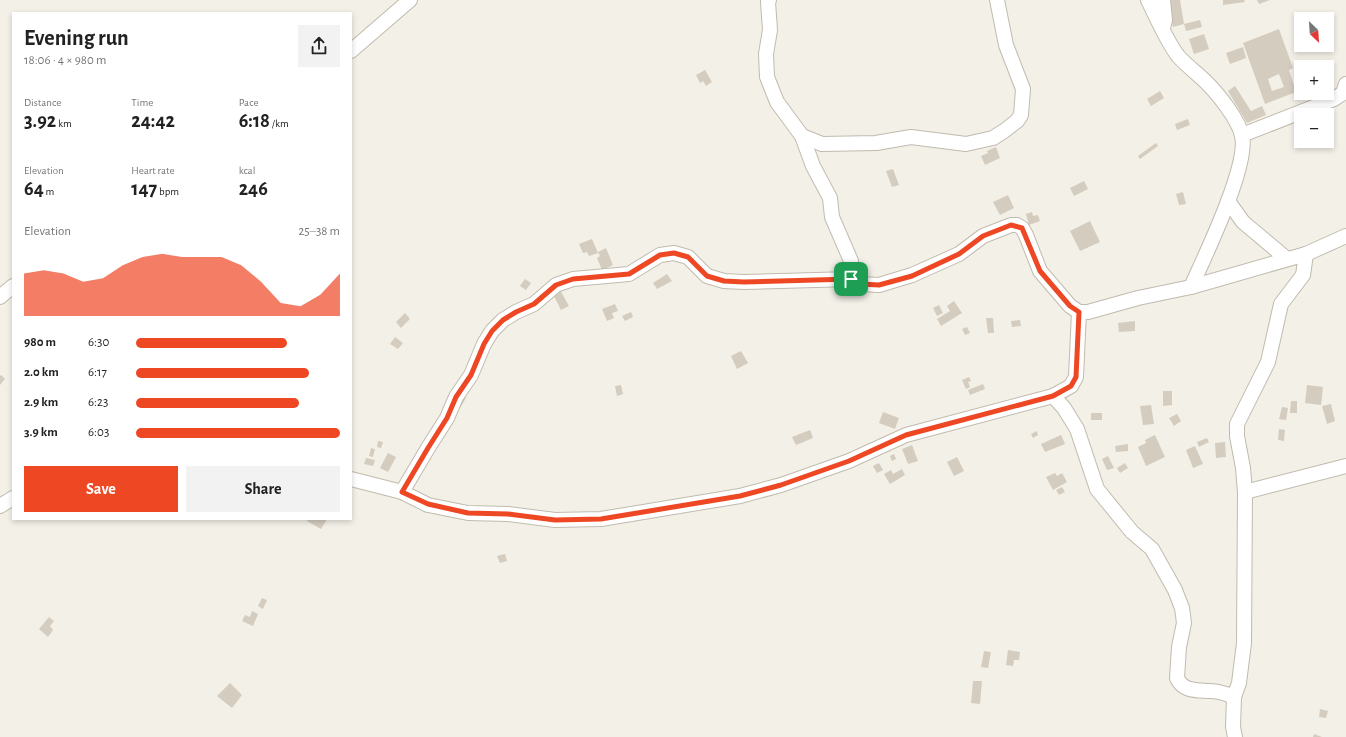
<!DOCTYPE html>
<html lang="en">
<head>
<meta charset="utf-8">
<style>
	:root { --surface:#fff; --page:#f2f2f2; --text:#222; --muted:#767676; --accent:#ee4724 }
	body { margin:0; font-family:"Alegreya Sans",sans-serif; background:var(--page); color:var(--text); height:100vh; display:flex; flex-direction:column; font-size:15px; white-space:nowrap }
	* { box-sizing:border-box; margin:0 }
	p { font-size:13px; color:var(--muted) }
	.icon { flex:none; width:22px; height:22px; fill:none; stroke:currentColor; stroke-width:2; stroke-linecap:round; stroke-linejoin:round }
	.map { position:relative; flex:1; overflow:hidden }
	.drawer { position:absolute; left:12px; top:12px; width:340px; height:508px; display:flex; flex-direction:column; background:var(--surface); border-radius:0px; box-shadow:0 2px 6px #0003 }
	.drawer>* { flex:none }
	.needle { width:26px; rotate:155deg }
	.buttons { position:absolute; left:1294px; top:12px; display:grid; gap:8px }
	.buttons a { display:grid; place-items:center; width:40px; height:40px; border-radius:0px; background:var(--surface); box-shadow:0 2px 6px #0003; font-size:20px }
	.pin { position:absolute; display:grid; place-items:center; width:34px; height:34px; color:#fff; margin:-17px; border-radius:8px; box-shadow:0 2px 6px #0006 }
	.round { display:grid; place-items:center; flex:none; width:42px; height:42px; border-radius:0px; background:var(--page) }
	.headline { display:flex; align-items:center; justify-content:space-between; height:68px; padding:0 12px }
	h1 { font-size:22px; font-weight:600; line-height:30px }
	.stats { display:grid; grid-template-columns:repeat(3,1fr); gap:6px; height:68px; padding:4px 12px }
	.stats div { display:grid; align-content:center }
	.stats b { font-size:20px; font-weight:600 }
	.stats small { font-size:11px; font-weight:400 }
	.stats p { font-size:11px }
	.chart { height:112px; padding:8px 12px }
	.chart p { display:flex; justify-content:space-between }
	.chart svg { width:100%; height:72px; margin-top:4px; fill:var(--accent); opacity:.7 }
	.button { display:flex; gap:8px; margin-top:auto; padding:8px 12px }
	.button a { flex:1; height:46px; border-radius:0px; background:var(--accent); color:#fff; font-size:16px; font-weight:600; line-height:46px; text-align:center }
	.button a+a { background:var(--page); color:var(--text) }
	ul { padding:0 12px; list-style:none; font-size:13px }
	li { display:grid; grid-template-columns:64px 48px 1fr; align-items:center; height:30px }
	li i { height:10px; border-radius:5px; background:var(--accent) }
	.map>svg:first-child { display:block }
</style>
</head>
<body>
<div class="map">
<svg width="1346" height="737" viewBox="0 0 1346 737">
	<rect width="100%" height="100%" fill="#f3f0e8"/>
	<g fill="#d4ccbe" fill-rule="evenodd">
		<polygon points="1168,0 1180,0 1184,24 1173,27"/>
		<polygon points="1223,0 1244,0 1245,2 1223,5"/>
		<polygon points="1257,0 1270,0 1259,4"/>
		<polygon points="1200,20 1202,27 1186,31 1184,24"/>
		<path d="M1279 29 1293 68 1289 70 1296 92 1265 104 1243 43ZM1279 74 1284 87 1272 91 1268 79Z"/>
		<polygon points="1204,34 1209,49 1194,54 1189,39"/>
		<polygon points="1243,47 1246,58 1230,64 1226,53"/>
		<polygon points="705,70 712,82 706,86 703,81 700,83 696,75"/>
		<polygon points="1235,86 1251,111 1262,106 1266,115 1247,123 1228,91"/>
		<polygon points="1160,91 1164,98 1151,106 1147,99"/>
		<polygon points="1188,119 1190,125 1177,130 1175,124"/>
		<polygon points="1156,143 1158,146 1140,159 1138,156"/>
		<polygon points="996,147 1000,158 985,165 981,156 988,153 987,151"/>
		<polygon points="893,169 899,185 892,187 886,171"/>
		<polygon points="1084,181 1088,189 1074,196 1070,188"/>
		<polygon points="1183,192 1186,204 1179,205 1176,194"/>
		<polygon points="1008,195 1014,208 1000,215 993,202"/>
		<polygon points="1032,212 1033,216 1038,215 1040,221 1029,225 1026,214"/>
		<polygon points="1090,221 1100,242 1080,251 1070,231"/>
		<polygon points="592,239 598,253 589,256 587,252 583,253 579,244"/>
		<polygon points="606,248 613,265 602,270 597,258 600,256 598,252"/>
		<polygon points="667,274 672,281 657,289 653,283"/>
		<polygon points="525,279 531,283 526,290 520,286"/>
		<polygon points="560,290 569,306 561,310 553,294"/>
		<polygon points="954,301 962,313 941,326 937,319 950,311 947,306"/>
		<polygon points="615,304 618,311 612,313 614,318 607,321 602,309"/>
		<polygon points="939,305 943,313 937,316 933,308"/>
		<polygon points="631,312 633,317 625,321 622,316"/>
		<polygon points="405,313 410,319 401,328 396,322"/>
		<polygon points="986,318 993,318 994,333 988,333"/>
		<polygon points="1020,320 1021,326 1012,327 1011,321"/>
		<polygon points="1135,321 1135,331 1119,332 1118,323"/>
		<polygon points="967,327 970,333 965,335 962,329"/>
		<polygon points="395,337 403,343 398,349 390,344"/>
		<polygon points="741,351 748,363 737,369 731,356"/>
		<polygon points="1,375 5,379 0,385 0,376"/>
		<polygon points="969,377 971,381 968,382 970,387 966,389 962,380"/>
		<polygon points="983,384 985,389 970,395 968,390"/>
		<polygon points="621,385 623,394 617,396 615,386"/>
		<polygon points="1307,385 1323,387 1321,405 1305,403"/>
		<polygon points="1163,391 1172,391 1172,405 1163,406"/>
		<polygon points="461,396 466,398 460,408 455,405"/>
		<polygon points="1291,401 1297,401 1297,413 1290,413"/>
		<polygon points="1331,404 1335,421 1327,424 1322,406"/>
		<polygon points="1151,405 1154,424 1143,425 1140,406"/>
		<polygon points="1282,407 1288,408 1286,420 1279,419"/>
		<polygon points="883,412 899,418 895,429 879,423"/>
		<rect x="1091" y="413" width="11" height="7"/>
		<polygon points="1177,414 1181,421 1174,426 1169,418"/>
		<polygon points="1279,429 1285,430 1284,441 1278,440"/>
		<polygon points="810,430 813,438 796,445 792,437"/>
		<polygon points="1037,431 1038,435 1033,438 1031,434"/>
		<polygon points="1061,435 1065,444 1045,452 1041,444"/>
		<polygon points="1155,435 1165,457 1146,466 1138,447 1146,443 1145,440"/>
		<polygon points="1207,438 1209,442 1199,447 1197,442"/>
		<polygon points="378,441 383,442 381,448 377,447"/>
		<polygon points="1225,442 1226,457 1216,458 1215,443"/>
		<polygon points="1128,444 1128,451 1116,452 1115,446"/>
		<polygon points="912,445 918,461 908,464 902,449"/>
		<polygon points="1195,446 1203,464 1193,468 1186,450"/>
		<polygon points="371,448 375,449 373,457 369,456"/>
		<polygon points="388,453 396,457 388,472 380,468"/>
		<polygon points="894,454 896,459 892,461 890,456"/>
		<polygon points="1108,456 1114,468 1107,470 1102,459"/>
		<polygon points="957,457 964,471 954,476 947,462"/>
		<polygon points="366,458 375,460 373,466 364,464"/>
		<polygon points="879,463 883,470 877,473 873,466"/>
		<polygon points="1125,463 1128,468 1120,473 1117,468"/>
		<polygon points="902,469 905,475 890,484 884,474 891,470 893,474"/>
		<polygon points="1055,473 1057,476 1062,473 1067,482 1053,490 1046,477"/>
		<polygon points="1062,487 1065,492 1059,495 1056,490"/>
		<polygon points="308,519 327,519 321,529 307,521"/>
		<polygon points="505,554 507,561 500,563 497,556"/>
		<polygon points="262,598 267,600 263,609 258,606"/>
		<polygon points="252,611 258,614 253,626 242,621 245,615 250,617"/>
		<polygon points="49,617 54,621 50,626 53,630 48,637 39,629"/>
		<polygon points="1008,650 1020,652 1019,660 1014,660 1013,666 1006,665"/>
		<polygon points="984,651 991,652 988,668 981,667"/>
		<polygon points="973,681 982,681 980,704 971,703"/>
		<polygon points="230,683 242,695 232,708 217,696"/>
		<polygon points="1320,709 1328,711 1326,718 1319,717"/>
		<polygon points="1314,734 1322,737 1313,737"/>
	</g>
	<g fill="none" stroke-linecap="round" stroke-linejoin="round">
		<defs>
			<g id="street">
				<polyline points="769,0 768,2 770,30 766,54 767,77 777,102 802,136 813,166 830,198 832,217 851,261 851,279 861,284 879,285 912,275 959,254 983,236 1011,225 1017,225 1022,228 1026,235 1040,271 1070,306 1079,312 1088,312 1138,298 1191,287 1306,254 1346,236"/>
				<path d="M1148 0C1155 15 1168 43 1178 56 1187 66 1198 74 1207 83 1218 94 1239 120 1242 136 1249 165 1205 256 1191 287"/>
				<polyline points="1163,28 1165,20 1163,0"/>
				<polyline points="351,51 410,0"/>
				<polyline points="1242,135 1334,99 1343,93 1346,84"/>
				<polyline points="802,136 822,144 876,143 911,137 966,144 993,138 1004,131 1017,121 1021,115 1023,89 1006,45 997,0"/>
				<polyline points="1228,201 1243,222 1287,259"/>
				<polyline points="0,297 13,286"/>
				<path d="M1053 396 1064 408 1077 429 1097 489 1132 532 1152 549 1175 590 1182 608 1184 623 1179 647 1177 678C1183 692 1198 690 1210 691 1218 691 1227 694 1234 697"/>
				<polyline points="351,479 402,492 428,505 468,513 508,514 555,520 601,519 740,496 781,485 849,461 906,435 1053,396 1071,386 1076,377 1079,312"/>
				<polyline points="402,492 428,448 447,418 456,397 471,375 484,344 492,331 503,320 516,312 534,304 556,285 573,279 629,274 660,255 674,253 688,257 707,276 724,281 744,282 851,279"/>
				<polyline points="1245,492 1346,466"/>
				<polyline points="0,506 13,498"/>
				<polyline points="1235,737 1233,727 1234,697 1239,683 1244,643 1245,492 1243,468 1237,436 1237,424 1268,362 1281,304 1303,275 1306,254"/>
			</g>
		</defs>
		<use href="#street" stroke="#c1bbae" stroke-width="16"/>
		<use href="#street" stroke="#fff" stroke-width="14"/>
	</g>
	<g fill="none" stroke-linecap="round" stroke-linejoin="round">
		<defs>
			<polygon id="route" points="1011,225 1022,228 1040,271 1070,306 1079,312 1076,377 1071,386 1053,396 906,435 849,461 781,485 740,496 601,519 555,520 508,514 468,513 428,504 402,492 428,448 447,418 456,397 471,375 484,344 492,331 503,320 516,312 534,304 556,285 573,279 629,274 660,255 674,253 688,257 707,276 724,281 744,282 851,279 861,284 879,285 912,276 959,254 983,236"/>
		</defs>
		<use href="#route" stroke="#fff" stroke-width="8"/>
		<use href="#route" stroke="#ee4724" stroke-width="5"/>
	</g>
</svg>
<div class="buttons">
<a><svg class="needle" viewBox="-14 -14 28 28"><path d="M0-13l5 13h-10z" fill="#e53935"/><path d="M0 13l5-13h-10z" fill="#767676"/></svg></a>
<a>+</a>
<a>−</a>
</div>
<div class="pin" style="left:851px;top:279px;background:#1e9e55"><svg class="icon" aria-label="arrive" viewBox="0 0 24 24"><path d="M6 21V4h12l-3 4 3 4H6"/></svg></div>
<section class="drawer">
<div class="headline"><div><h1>Evening run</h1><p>18:06 · 4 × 980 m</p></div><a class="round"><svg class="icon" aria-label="share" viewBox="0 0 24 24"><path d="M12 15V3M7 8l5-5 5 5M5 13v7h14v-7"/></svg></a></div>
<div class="stats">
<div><p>Distance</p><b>3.92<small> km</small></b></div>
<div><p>Time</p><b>24:42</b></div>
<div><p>Pace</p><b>6:18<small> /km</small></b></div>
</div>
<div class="stats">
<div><p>Elevation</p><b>64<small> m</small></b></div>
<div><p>Heart rate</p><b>147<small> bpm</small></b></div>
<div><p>kcal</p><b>246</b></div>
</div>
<div class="chart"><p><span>Elevation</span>25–38 m</p>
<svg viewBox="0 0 160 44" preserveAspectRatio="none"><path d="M0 44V18L10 16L20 18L30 23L40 21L50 13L60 8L70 6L80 8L90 8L100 8L110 13L120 23L130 36L140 38L150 31L160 18V44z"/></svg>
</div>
<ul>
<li><b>980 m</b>6:30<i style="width:74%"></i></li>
<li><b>2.0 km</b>6:17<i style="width:85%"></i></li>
<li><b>2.9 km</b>6:23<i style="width:80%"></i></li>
<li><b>3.9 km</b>6:03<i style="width:100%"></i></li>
</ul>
<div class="button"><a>Save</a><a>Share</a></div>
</section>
</div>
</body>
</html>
